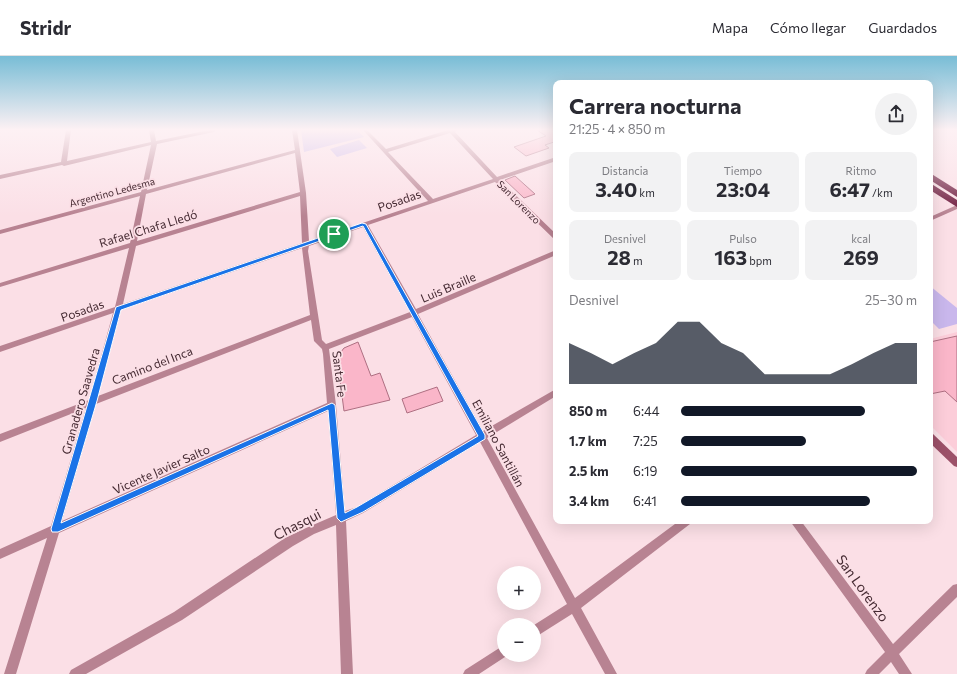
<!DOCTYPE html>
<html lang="es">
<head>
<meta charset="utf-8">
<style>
	:root { --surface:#fff; --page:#f2f2f3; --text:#2b2b33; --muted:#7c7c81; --line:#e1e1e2; --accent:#111827 }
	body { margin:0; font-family:Commissioner,sans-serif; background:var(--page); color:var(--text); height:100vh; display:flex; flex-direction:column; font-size:15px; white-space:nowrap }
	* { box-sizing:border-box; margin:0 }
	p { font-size:13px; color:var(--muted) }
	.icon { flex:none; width:22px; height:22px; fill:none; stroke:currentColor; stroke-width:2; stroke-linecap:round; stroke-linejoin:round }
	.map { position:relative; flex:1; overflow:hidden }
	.panel { position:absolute; left:553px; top:24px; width:380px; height:444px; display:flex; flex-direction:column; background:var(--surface); border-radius:8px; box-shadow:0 4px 16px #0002 }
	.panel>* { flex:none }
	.controls { position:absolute; left:497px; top:510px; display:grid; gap:8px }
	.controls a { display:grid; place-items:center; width:44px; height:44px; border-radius:50%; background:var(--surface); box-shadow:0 4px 16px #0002; font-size:20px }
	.pin { position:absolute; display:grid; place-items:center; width:34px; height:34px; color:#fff; margin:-17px; border:2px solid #fff; border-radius:50%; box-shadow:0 1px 4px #0007 }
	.round { display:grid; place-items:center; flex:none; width:42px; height:42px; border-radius:21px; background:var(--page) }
	.headline { display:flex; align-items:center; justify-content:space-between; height:68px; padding:0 16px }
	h1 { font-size:22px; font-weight:700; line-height:30px }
	.stats { display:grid; grid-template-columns:repeat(3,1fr); gap:6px; height:68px; padding:4px 16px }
	.stats div { display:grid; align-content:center; border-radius:8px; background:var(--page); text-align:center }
	.stats b { font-size:20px; font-weight:700 }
	.stats small { font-size:11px; font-weight:400 }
	.stats p { font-size:11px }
	.chart { height:112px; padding:8px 16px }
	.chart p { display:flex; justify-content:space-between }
	.chart svg { width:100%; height:72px; margin-top:4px; fill:var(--accent); opacity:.7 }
	ul { padding:0 16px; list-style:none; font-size:13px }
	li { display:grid; grid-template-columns:64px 48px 1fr; align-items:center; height:30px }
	li i { height:10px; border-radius:5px; background:var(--accent) }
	header { display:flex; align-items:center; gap:24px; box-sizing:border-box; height:56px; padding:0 20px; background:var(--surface); border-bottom:1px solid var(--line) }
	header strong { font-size:19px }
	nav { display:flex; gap:22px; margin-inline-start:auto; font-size:14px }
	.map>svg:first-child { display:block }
</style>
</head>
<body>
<header>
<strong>Stridr</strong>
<nav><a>Mapa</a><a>Cómo llegar</a><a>Guardados</a></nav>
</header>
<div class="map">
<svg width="957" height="618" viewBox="0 0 957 618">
	<rect width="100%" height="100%" fill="#fbdfe6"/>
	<polygon fill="#fccdd9" points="957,276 957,396 930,369 930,283"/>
	<g fill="#c9b7ec">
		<polygon points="301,74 357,74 364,81 304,96"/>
		<polygon points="359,84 367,92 337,101 330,93"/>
		<polygon points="930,230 957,252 957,268 939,273 930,264"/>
	</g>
	<g fill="#fab6c9" stroke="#ae6f82">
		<polygon points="537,74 551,74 556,76 556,87 554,86 545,89 549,92 526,100 514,91 546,80"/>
		<polygon points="515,120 535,138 524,142 505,124"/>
		<polygon points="957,280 957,346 945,335 930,338 930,286"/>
		<polygon points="358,286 371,320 380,317 390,344 344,355 337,301 344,292"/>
		<polygon points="437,331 443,345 407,357 402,343"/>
	</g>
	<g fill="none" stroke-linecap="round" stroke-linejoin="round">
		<g fill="#b88392" fill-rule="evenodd">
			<path d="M66 74H71L67 105 151 86 149 74H154L156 85 209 74H216L214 76 157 88 147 134 295 94 292 74H297L306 137 309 185 428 145 363 74H367L386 93 448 74H457L455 76 497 121 556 101V105L500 124 556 178V184L554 183 495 126 368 169 416 253 556 194V199L418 258 483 375 556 333V340L487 382 575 542 679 465H692L690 468 581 552 617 618H605L572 558 534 582V569L567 548 480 386 363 457 346 465 353 618H341L336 469 314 478 293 490 182 564 86 618H69L71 614 174 556 285 482 306 472 336 459 328 355 59 477 16 618H4L47 482 0 503V493L51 470 86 352 0 386V378L89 344 113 257 0 296V290L115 251 129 192 0 231V227L130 187 140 140 0 178V174L141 136 151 89 64 110 62 109 0 123V119L61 106ZM450 77 493 123 433 143 388 96ZM295 97 300 136 137 185 146 138ZM300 140 302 187 123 248 136 190ZM363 171 410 256 326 288 322 284 308 195 309 190ZM302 192 310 259 98 340 121 254ZM412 261 476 379 357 451 345 455 336 349 329 293ZM311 264 314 285 322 293 323 298 327 347 62 465 96 348Z"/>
			<polygon points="957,149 957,153 930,165 930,161"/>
			<polygon points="790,465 801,465 893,588 953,529 957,528 957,541 899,598 912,618 899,618 891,606 879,618 865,618 867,614 885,596"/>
			<polygon points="504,589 504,599 508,599 479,618 463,618 465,614"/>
		</g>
		<polygon fill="#9c5169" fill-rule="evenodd" points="930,377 933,378 957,401 957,411 954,410 930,387"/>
		<g fill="#671236" fill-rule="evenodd">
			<polygon points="930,117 957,134 957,141 930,124"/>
			<polygon points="930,127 957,144 957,151 930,134"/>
		</g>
	</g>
	<linearGradient id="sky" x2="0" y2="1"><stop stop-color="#78bdd6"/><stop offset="0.46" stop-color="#fdf1f4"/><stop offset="1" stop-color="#fdf1f4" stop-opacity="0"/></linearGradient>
	<rect width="957" height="160" fill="url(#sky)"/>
	<path fill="#1a73e8" stroke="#fff" fill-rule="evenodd" d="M362 167 366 168 485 379V383L363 456 341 466 337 462 328 354 58 476H52L51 473 116 251ZM363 170 478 380 357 451 345 457 335 349 332 347 61 467 97 345 121 254Z"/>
	<g text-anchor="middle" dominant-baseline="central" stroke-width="3.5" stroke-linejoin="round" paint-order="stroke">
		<g font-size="10" fill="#452a32" stroke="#fbdfe6">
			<text transform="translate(112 136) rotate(-15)">Argentino Ledesma</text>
			<text transform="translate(519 146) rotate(45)">San Lorenzo</text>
		</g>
		<g font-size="12" fill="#452a32" stroke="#fbdfe6">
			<text transform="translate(399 144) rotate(-19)">Posadas</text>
			<text transform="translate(148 172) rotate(-17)">Rafael Chafa Lledó</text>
			<text transform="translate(448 231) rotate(-23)">Luis Braille</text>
			<text transform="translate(82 254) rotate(-19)">Posadas</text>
			<text transform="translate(152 309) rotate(-21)">Camino del Inca</text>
			<text transform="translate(340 318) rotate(83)">Santa Fe</text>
			<text transform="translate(80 345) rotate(-74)">Granadero Saavedra</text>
			<text transform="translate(499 387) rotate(62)">Emiliano Santillán</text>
			<text transform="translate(161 413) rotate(-24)">Vicente Javier Salto</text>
		</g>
		<g font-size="14" fill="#452a32" stroke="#fbdfe6">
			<text transform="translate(297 468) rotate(-27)">Chasqui</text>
			<text transform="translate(863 532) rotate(54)">San Lorenzo</text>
		</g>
	</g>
</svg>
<div class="controls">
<a>+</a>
<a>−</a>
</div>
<div class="pin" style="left:334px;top:178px;background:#1e9e55"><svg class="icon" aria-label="arrive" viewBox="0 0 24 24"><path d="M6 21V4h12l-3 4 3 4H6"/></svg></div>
<section class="panel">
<div class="headline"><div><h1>Carrera nocturna</h1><p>21:25 · 4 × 850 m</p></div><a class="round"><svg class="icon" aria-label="share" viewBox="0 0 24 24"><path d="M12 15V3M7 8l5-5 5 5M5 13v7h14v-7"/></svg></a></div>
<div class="stats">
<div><p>Distancia</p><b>3.40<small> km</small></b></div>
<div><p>Tiempo</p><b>23:04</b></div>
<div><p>Ritmo</p><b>6:47<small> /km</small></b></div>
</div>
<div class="stats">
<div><p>Desnivel</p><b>28<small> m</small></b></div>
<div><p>Pulso</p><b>163<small> bpm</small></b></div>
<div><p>kcal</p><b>269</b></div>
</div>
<div class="chart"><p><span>Desnivel</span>25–30 m</p>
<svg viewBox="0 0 160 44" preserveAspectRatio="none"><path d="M0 44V19L10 25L20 32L30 25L40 19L50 6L60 6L70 19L80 25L90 38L100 38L110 38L120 38L130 32L140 25L150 19L160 19V44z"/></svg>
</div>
<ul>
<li><b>850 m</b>6:44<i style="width:78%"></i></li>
<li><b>1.7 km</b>7:25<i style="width:53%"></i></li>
<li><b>2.5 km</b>6:19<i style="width:100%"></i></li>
<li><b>3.4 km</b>6:41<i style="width:80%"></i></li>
</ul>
</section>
</div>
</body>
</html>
